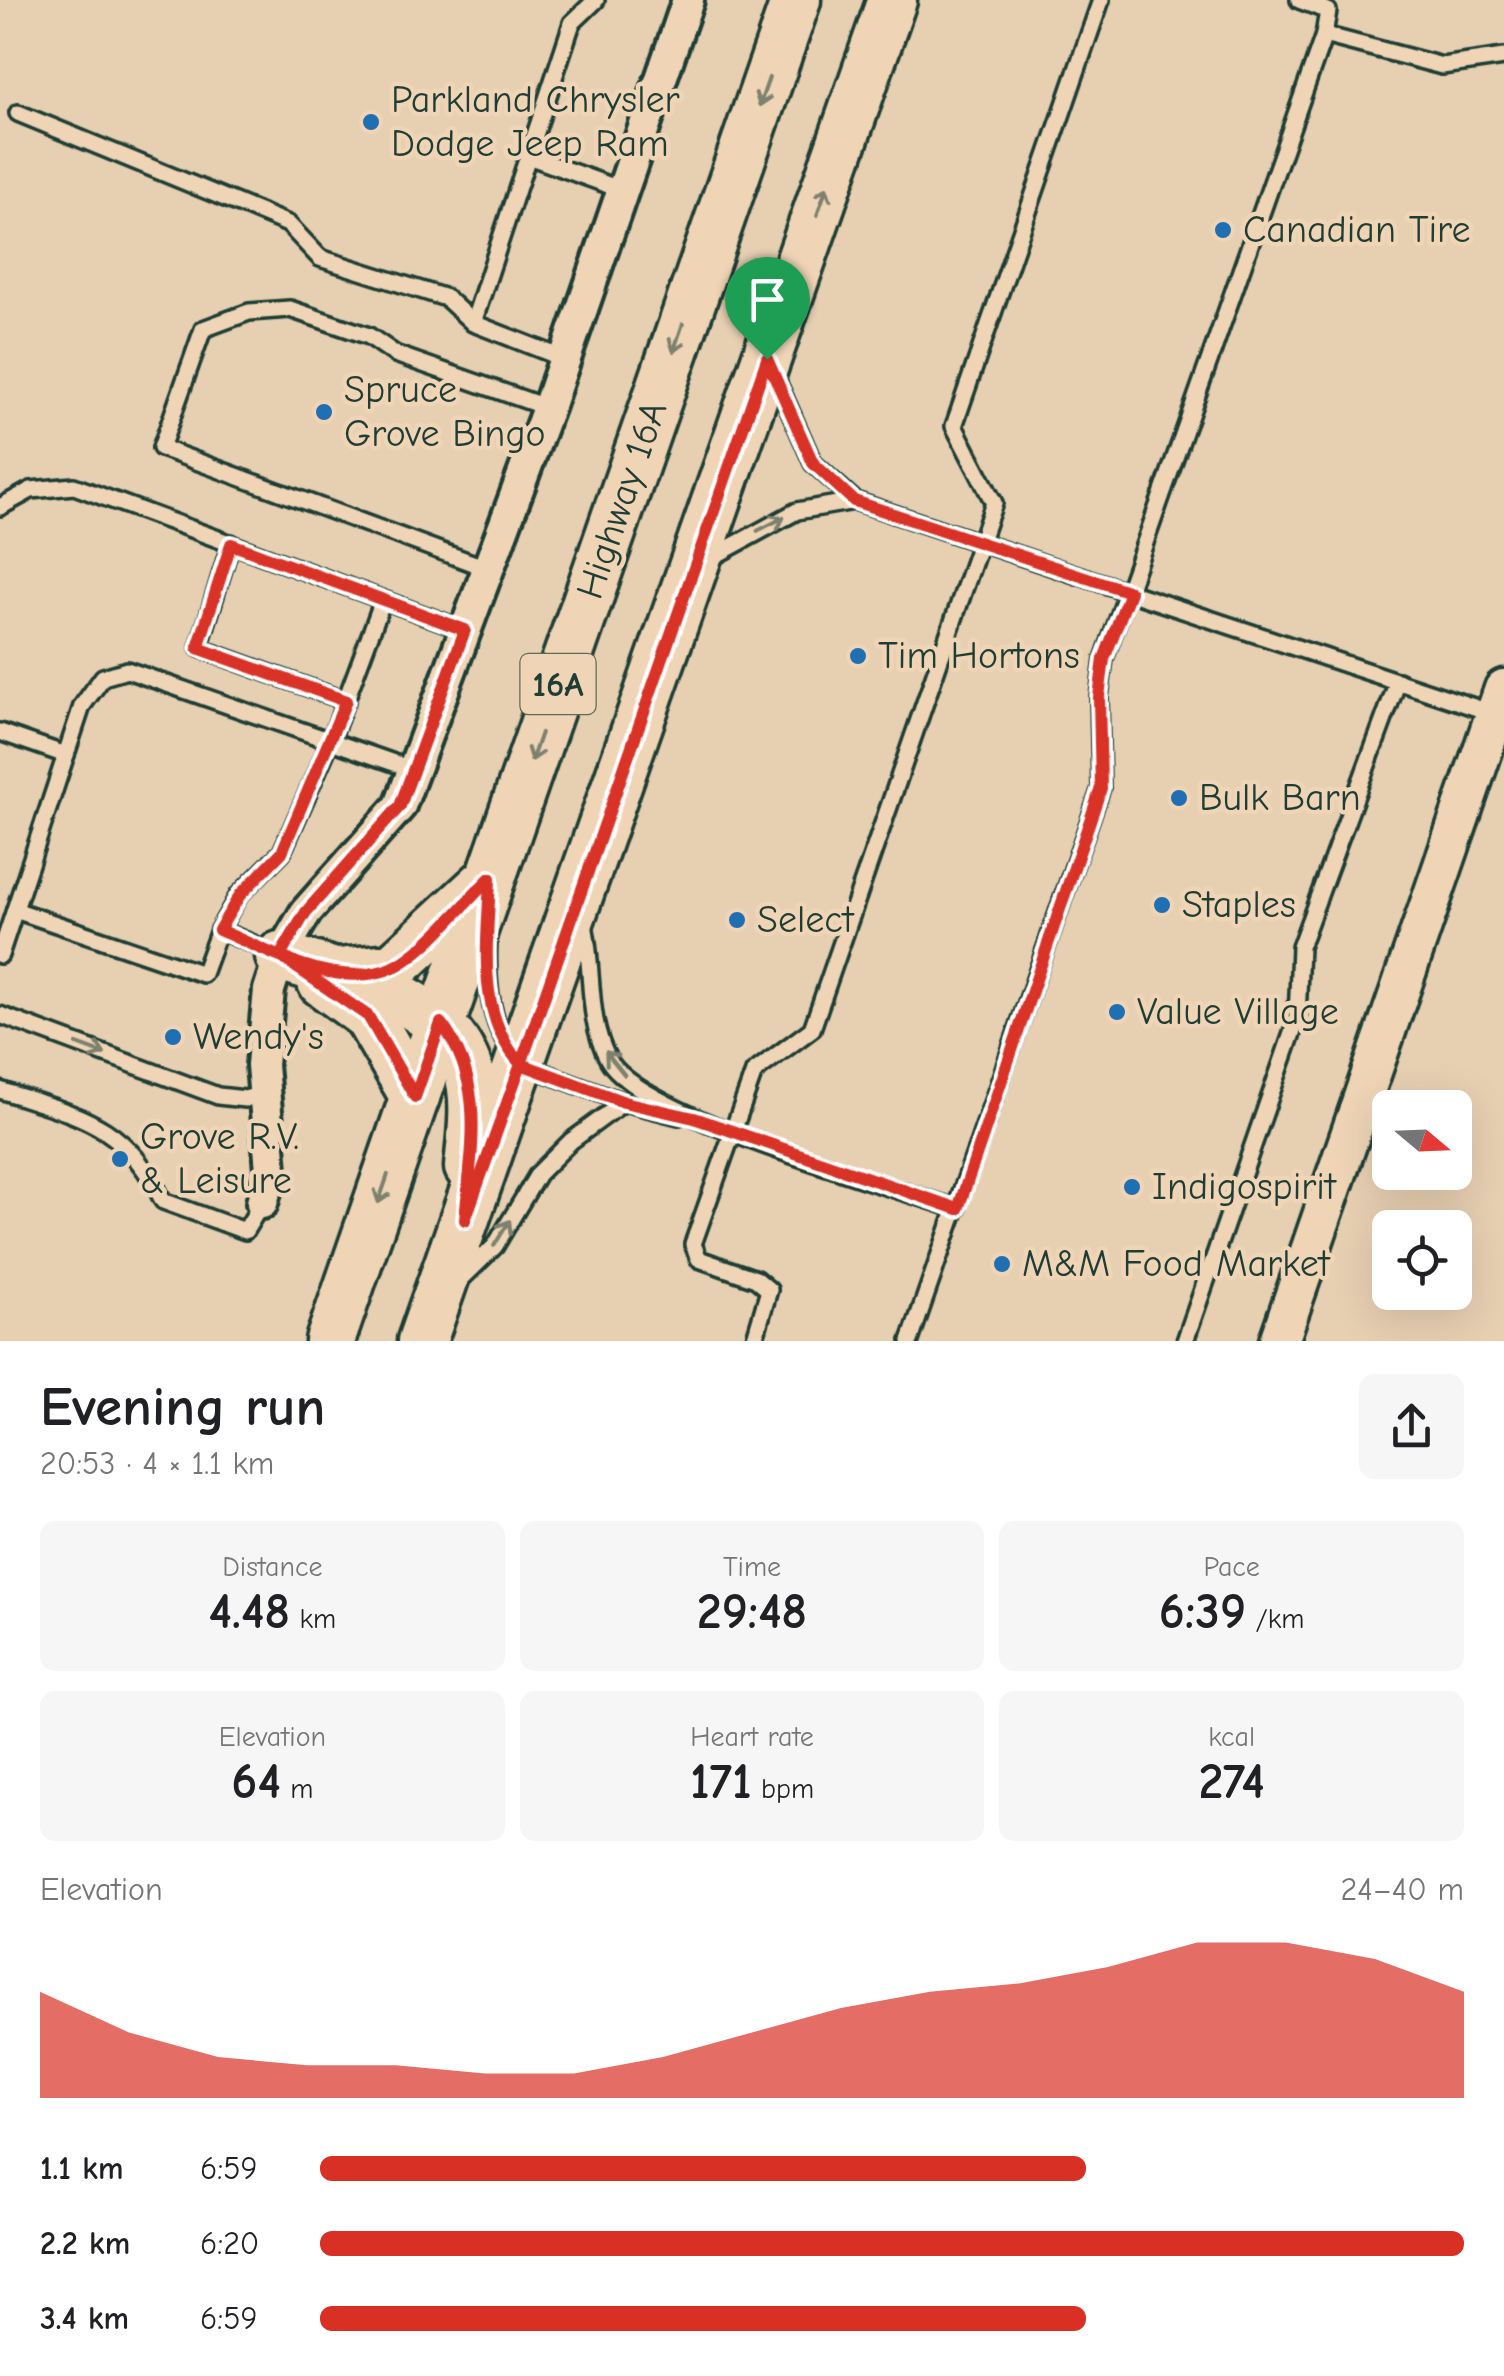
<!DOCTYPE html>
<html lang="en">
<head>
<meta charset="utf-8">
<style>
	:root { --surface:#fff; --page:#f6f6f6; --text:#202124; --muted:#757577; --accent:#d93025 }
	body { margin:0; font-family:"Comic Neue",sans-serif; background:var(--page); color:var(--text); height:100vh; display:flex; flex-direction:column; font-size:38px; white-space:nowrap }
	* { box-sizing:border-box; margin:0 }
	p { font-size:32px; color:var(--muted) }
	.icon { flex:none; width:55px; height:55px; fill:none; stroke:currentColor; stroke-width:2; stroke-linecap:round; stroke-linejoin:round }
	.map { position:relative; height:1341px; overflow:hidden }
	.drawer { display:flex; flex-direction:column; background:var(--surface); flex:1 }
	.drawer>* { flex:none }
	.needle { width:65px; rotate:109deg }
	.tools { position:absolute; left:1372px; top:1090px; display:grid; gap:20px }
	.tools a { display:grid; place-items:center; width:100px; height:100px; border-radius:15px; background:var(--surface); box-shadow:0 10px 40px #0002; font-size:50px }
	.pin { position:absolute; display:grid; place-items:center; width:85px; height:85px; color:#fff; margin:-102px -42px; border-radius:50% 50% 50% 0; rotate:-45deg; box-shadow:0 0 10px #0007 }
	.pin .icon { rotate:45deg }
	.round { display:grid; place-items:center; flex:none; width:105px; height:105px; border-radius:15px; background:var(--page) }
	.summary { display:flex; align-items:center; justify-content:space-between; height:170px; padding:0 40px }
	h1 { font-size:55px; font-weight:700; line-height:75px }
	.metrics { display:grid; grid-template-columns:repeat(3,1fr); gap:15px; height:170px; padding:10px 40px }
	.metrics div { display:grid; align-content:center; border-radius:15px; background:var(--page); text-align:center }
	.metrics b { font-size:50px; font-weight:700 }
	.metrics small { font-size:28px; font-weight:400 }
	.metrics p { font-size:28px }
	.chart { height:280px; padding:20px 40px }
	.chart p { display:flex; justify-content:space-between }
	.chart svg { width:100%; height:180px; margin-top:10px; fill:var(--accent); opacity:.7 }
	ul { padding:0 40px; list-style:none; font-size:32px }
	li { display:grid; grid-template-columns:160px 120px 1fr; align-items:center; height:75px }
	li i { height:25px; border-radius:12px; background:var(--accent) }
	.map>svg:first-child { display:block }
</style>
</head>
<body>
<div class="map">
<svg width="1504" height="1341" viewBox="0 0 1504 1341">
	<rect width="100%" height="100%" fill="#e7cfb1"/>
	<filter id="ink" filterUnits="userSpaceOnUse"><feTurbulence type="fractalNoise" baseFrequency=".01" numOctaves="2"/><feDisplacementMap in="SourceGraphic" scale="20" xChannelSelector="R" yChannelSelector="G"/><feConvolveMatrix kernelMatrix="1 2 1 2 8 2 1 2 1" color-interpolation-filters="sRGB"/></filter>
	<g filter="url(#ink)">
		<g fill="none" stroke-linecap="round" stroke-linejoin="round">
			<defs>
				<g id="service">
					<polyline points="1324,35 1442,66 1504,57"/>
					<polyline points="18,113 288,224 320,258 446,298 473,323 565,359"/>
					<polyline points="528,156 622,190"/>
					<polyline points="473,323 572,23 596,0"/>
					<polyline points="773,372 813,463 855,501 1495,714"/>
					<polyline points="0,507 31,490 74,486 465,630"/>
					<polyline points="231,543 199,648 346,701"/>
					<polyline points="707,560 797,511 855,501"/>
					<polyline points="486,568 161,448 203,329 249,312 290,309 369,336 395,354 548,408"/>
					<polyline points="0,732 66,755"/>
					<polyline points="15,910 203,974 219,930 239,895 282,852 331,740 383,600"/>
					<path d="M584 925C594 969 586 1018 608 1059 640 1117 888 1185 957 1209"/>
					<polyline points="219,930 275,953"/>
					<path d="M488 942C486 986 490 1030 521 1064L624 1102 679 1116"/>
					<polyline points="0,955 82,706 103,677 127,670 414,770"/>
					<polyline points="0,1015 218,1096 245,1099 266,1093"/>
					<path d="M0 1090C78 1116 125 1122 163 1201L245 1231 262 1203"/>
					<polyline points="460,1280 495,1246 538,1174 571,1141 624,1102"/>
					<polyline points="754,1341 769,1290 756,1279 699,1259 693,1244 754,1072 812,1029 994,503 954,426 1101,0"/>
					<polyline points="910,1341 1101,788 1099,697 1104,659 1324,35 1328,11 1299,0"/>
					<polyline points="1185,1341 1297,1019 1300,947 1398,681"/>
				</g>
				<polyline id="minor" points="262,1203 271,1170 262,1065 269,990 280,956 306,912 400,806 548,408 688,0"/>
				<polyline id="tertiary" points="1279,1341 1504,689"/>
				<g id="primary">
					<path d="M280 956C345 978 441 994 467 1067 478 1097 472 1136 469 1167"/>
					<polyline points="339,973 393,968 484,884"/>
					<polyline points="322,982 368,1016 415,1097"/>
					<polyline points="330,1341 796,0"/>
					<polyline points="422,1341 892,0"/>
				</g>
			</defs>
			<use href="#service" stroke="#1f3d34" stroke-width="22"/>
			<use href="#minor" stroke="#1f3d34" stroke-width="38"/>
			<use href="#tertiary" stroke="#1f3d34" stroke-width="45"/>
			<use href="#primary" stroke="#1f3d34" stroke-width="55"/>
			<use href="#service" stroke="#efd5b6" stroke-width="15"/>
			<use href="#minor" stroke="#efd5b6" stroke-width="30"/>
			<use href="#tertiary" stroke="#efd5b6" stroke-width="38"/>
			<use href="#primary" stroke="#efd5b6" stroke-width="48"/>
		</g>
		<defs><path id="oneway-shaft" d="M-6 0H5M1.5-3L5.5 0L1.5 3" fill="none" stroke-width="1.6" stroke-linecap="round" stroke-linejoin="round" transform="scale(2.5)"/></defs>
		<g stroke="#7d816e">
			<use href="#oneway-shaft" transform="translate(764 92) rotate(109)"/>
			<use href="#oneway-shaft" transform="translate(822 201) rotate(-71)"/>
			<use href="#oneway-shaft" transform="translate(678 338) rotate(109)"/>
			<use href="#oneway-shaft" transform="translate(771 524) rotate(-27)"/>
			<use href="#oneway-shaft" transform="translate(536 747) rotate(109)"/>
			<use href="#oneway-shaft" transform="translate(91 1049) rotate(20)"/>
			<use href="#oneway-shaft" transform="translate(615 1063) rotate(-129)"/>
			<use href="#oneway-shaft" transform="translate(383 1189) rotate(109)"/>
			<use href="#oneway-shaft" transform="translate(502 1233) rotate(-58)"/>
		</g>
	</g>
	<g fill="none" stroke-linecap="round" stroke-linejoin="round" filter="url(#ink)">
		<defs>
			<path id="route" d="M767 359 521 1064C475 1015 488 941 490 878 465 903 425 952 394 967 339 992 269 951 219 930L240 895 282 852 346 701 198 648 231 544 465 630 400 806 306 912 280 956 368 1016 415 1097 441 1023C487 1084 471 1149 465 1220L521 1064 624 1102 694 1118 958 1209 1101 788 1099 697 1104 659 1130 592 854 501 813 463 767 359"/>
		</defs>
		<use href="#route" stroke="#fff" stroke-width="20"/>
		<use href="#route" stroke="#d93025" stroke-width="12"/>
	</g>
	<g fill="#1f6fb2" stroke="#efd5b6" stroke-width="4">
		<circle cx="371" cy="122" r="10"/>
		<circle cx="1223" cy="230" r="10"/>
		<circle cx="324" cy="412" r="10"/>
		<circle cx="858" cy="656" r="10"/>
		<circle cx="1179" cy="798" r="10"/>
		<circle cx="1162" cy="905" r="10"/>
		<circle cx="737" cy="920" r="10"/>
		<circle cx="1117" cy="1012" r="10"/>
		<circle cx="173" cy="1037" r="10"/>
		<circle cx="120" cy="1159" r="10"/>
		<circle cx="1132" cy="1187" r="10"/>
		<circle cx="1002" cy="1264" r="10"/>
	</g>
	<g text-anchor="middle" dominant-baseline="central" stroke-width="9" stroke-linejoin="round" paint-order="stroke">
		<rect fill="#efd5b6" stroke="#5d6b5b" stroke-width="2.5" x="520.5" y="654" width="75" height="60" rx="8"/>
		<g font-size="35" font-weight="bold" fill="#1f3d34">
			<text x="558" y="684">16A</text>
		</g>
		<g font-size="38" fill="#1f3d34" stroke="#efd5b6" text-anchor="start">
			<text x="391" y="100">Parkland Chrysler<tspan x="391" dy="44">Dodge Jeep Ram</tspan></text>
			<text x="1243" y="230">Canadian Tire</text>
			<text x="344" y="390">Spruce<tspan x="344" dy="44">Grove Bingo</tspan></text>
			<text x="878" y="656">Tim Hortons</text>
			<text x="1199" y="798">Bulk Barn</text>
			<text x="1182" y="905">Staples</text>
			<text x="757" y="920">Select</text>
			<text x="1137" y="1012">Value Village</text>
			<text x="193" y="1037">Wendy's</text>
			<text x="140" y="1137">Grove R.V.<tspan x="140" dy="44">&amp; Leisure</tspan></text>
			<text x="1152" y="1187">Indigospirit</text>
			<text x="1022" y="1264">M&amp;M Food Market</text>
		</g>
		<g font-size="38" fill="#1f3d34" stroke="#efd5b6">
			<text transform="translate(622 500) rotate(-71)">Highway 16A</text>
		</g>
	</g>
</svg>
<div class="tools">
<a><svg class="needle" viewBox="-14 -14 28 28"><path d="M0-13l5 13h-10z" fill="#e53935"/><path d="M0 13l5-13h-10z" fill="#757577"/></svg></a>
<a><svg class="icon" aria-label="locate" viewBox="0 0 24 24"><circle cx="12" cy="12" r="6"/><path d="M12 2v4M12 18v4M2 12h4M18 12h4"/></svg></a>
</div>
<div class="pin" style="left:767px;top:359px;background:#1e9e55"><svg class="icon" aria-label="arrive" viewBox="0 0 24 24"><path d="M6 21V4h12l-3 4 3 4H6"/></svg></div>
</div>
<section class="drawer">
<div class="summary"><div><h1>Evening run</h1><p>20:53 · 4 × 1.1 km</p></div><a class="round"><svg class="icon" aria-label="share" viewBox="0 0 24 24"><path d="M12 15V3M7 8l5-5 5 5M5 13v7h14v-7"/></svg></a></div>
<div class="metrics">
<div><p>Distance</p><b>4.48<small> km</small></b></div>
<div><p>Time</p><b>29:48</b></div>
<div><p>Pace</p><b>6:39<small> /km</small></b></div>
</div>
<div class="metrics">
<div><p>Elevation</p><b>64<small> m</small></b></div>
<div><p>Heart rate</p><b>171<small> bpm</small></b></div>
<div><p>kcal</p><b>274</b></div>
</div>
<div class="chart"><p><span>Elevation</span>24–40 m</p>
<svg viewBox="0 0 160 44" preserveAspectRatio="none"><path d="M0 44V18L10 28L20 34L30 36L40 36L50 38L60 38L70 34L80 28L90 22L100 18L110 16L120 12L130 6L140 6L150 10L160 18V44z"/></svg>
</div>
<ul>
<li><b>1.1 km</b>6:59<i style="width:67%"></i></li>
<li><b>2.2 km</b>6:20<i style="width:100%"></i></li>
<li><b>3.4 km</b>6:59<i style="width:67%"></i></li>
</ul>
</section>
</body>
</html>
